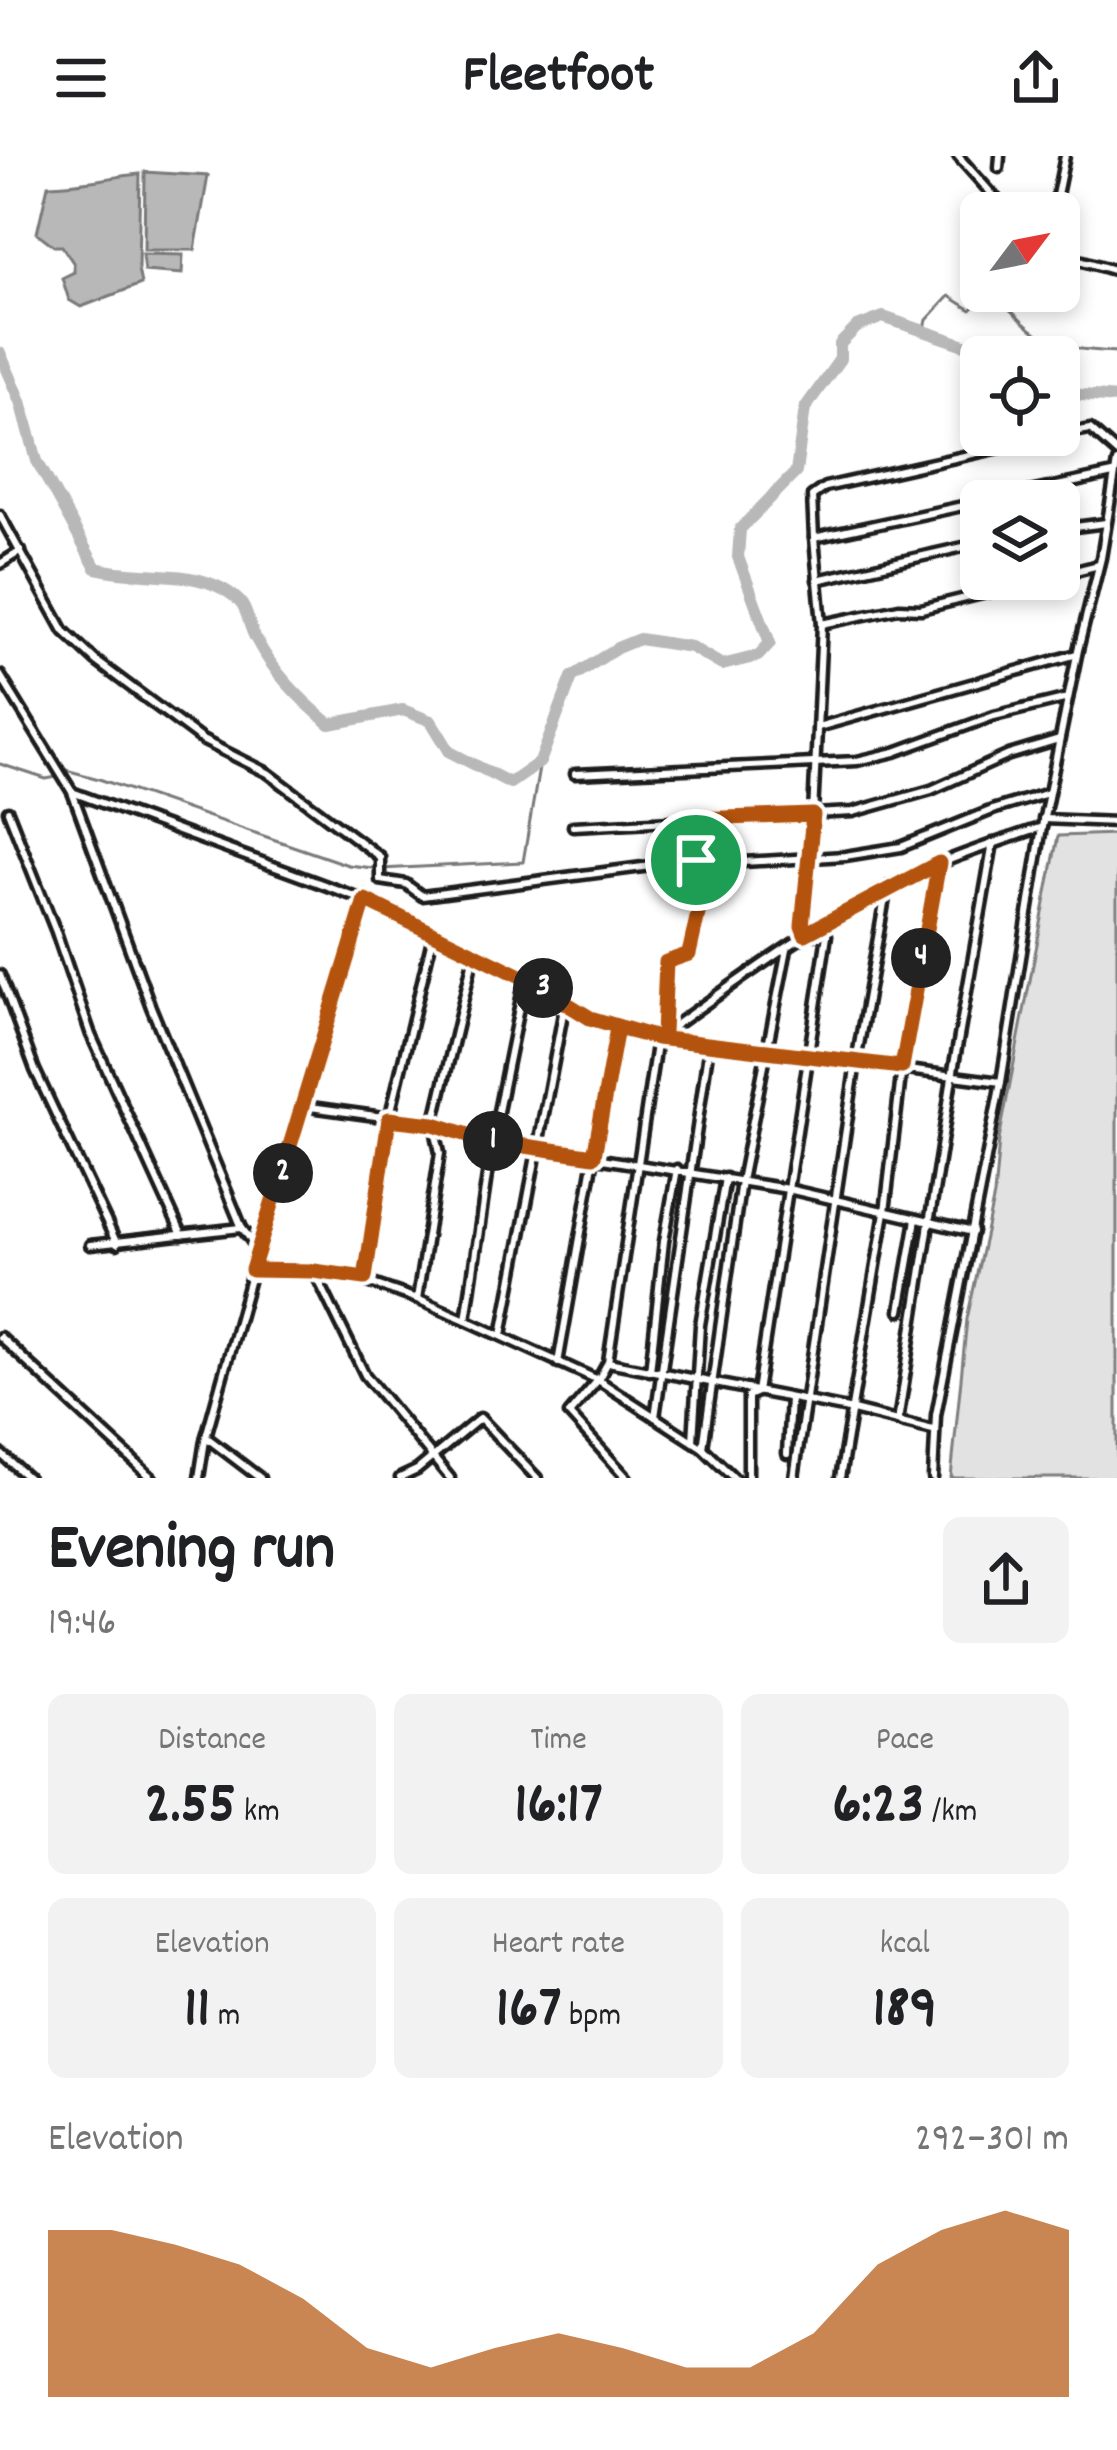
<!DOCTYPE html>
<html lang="en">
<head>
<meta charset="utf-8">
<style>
	:root { --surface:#fff; --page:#f2f2f2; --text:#202124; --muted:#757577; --accent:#b45309 }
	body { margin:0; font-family:Dekko,sans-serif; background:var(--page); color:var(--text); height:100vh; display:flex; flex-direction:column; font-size:45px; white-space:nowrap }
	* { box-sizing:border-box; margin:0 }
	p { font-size:39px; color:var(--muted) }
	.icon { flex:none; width:66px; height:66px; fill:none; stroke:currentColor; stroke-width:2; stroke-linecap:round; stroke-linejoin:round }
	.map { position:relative; height:1322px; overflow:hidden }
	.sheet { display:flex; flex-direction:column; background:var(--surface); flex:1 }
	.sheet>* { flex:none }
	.needle { width:78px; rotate:58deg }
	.tools { position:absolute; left:960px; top:36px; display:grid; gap:24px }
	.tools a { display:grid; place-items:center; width:120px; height:120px; border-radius:18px; background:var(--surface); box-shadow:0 6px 18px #0003; font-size:60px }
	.pin { position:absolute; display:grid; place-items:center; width:102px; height:102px; color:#fff; margin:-51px; border:6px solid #fff; border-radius:50%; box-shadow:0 3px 12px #0007 }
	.km { position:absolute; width:60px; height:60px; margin:-30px; border-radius:50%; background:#222; color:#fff; font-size:33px; line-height:60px; text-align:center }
	.round { display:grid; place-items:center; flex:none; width:126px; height:126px; border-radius:18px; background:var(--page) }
	.overview { display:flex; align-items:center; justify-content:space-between; height:204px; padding:0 48px }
	h1 { font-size:66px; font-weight:700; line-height:90px }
	.figures { display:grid; grid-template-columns:repeat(3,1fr); gap:18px; height:204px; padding:12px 48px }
	.figures div { display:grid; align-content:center; border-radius:18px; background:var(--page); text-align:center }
	.figures b { font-size:60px; font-weight:700 }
	.figures small { font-size:33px; font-weight:400 }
	.figures p { font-size:33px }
	.chart { height:336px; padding:24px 48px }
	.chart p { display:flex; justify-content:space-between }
	.chart svg { width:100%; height:216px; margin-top:12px; fill:var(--accent); opacity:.7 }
	header { display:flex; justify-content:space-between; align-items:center; height:156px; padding:0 48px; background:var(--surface); font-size:54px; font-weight:700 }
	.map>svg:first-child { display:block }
</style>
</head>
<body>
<header><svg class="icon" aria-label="menu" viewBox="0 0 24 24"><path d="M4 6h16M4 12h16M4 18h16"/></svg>Fleetfoot<svg class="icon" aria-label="share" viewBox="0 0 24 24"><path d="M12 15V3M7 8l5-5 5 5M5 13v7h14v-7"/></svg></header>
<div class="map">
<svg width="1117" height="1322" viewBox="0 0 1117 1322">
	<rect width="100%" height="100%" fill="#fff"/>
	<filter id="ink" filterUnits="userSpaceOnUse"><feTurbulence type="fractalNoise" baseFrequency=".00833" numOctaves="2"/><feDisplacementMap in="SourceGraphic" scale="24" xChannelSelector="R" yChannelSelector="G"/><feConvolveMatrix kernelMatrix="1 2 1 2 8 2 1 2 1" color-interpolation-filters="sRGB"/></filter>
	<g filter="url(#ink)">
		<polygon fill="#e2e2e2" stroke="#7f7f7f" stroke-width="3" points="1117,678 1117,1322 951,1322 967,1163 994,1040 999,984 1058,680"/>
		<g fill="#b8b8b8" stroke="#7a7a7a" stroke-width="3">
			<polygon points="145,16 208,20 195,94 144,94"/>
			<path d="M140 18 138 113 141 128 81 151 69 144 62 122 74 116V108L62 90H54L37 77 48 29C81 29 108 21 140 18Z"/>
			<polygon points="142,98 183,99 182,118 144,115"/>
		</g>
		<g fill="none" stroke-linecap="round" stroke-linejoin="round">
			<g stroke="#7a7a7a" stroke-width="3">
				<path d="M992 135C1040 185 1045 192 1117 196"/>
				<polyline points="925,173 927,164 949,140 971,154 979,146 981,129"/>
				<polyline points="0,608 46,623 62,620 66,614 99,623 348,709 380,713 523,706 540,606"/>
			</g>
			<g stroke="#b8b8b8" stroke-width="12">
				<path d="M0 197 21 245 37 305 96 412C137 423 185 412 223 433 253 450 243 461 257 485 274 517 303 546 330 568L403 554 431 565 450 596 510 627 540 606 572 521 617 492 639 483 691 491 722 509 758 500 770 487 738 401 740 373 796 316 805 252 840 203V188L857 171 883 161 1000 201"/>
				<polyline points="1059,228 1071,238 1117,242"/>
			</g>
			<defs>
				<g id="minor">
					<polyline points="958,0 1009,57"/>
					<polyline points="999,12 1000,0"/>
					<polyline points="1057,39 1065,0"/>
					<polyline points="1059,98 1117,115"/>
					<polyline points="1059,279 1090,273 1117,297"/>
					<polyline points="987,345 1113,318"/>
					<polyline points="0,359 64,475 96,505 202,584 268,617 380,701 380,724 406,728 422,740 696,704 709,708 845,700 901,691 995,653 1048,637"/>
					<polyline points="1059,373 1106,367"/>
					<polyline points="814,382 812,340 825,331 1058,279"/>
					<polyline points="0,408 21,395"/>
					<polyline points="1059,419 1099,409"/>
					<polyline points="817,424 981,387"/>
					<polyline points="822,468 899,452 921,453 1043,423"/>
					<polyline points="0,519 72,636 151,851 242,1072 259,1095"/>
					<polyline points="818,571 1077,498"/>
					<polyline points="575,618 857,605 895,596 994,560 1068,542"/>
					<path d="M72 636 365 744 525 822 590 862 657 882C733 829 805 774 888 731 937 706 989 689 1042 671L1078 494 1101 402 1117 306"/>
					<polyline points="8,655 56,776 91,879 182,1079"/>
					<polyline points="694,663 696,704"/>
					<polyline points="1043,663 1117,666"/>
					<polyline points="573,670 853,656 931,634 1009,599 1059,584"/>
					<polyline points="805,778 803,769 813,659 822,468 814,382 981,346"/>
					<polyline points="0,819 35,914 117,1088"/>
					<polyline points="525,822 492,985 466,1164 598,1224 608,1206 657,882 1001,926 936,1259 933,1322"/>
					<polyline points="663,878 666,806 689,798 709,708"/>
					<polyline points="1001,926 1042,671"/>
					<polyline points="303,950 434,968 484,984 788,1033 973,1076"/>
					<polyline points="90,1089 241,1072"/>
					<polyline points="252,1114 347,1119 417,1143"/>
					<polyline points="314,1115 365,1219 450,1322"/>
					<polyline points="365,1122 389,963 433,779"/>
					<polyline points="900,1155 916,1063"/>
					<polyline points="466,1164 417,1143 440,997 434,968 474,799"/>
					<polyline points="502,1179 565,847"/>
					<polyline points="0,1181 152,1322"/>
					<polyline points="608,1206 853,1254 933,1274"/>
					<polyline points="558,1207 617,871"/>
					<polyline points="650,1215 664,1085 677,1013"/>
					<polyline points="655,1261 709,889"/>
					<polyline points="898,1265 954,909 993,687"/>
					<polyline points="206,1281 260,1322"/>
					<polyline points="693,1285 700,1169 725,1022"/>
					<polyline points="703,1292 741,1025 787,793"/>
					<polyline points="0,1297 28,1322"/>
					<polyline points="787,1298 790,1242"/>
					<polyline points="199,1322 205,1284 254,1108 365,744"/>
					<polyline points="400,1322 417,1314 480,1262 537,1322"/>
					<polyline points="627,1322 569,1258 598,1224 703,1292 734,1322"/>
					<polyline points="748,1322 748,1240 757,1236 827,779 809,778"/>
					<polyline points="794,1322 856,906 887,731"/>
					<polyline points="840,1322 885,1056 906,877 939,707"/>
				</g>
			</defs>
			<use href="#minor" stroke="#1c1c1c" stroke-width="15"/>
			<use href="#minor" stroke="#fff" stroke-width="6"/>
		</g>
	</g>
	<g fill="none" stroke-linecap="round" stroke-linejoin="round" filter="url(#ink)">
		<defs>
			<polyline id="route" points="696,704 709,708 689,798 666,806 663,878 657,882 617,872 594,1000 484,984 434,968 389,963 365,1122 314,1115 252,1114 365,744 525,822 590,862 657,882 902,911 939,707 805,778 802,770 813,659 694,663 696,704"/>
		</defs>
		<use href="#route" stroke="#fff" stroke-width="24"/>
		<use href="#route" stroke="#b45309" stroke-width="15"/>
	</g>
</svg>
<div class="tools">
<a><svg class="needle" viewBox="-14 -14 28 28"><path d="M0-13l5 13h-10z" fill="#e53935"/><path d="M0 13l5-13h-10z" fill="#757577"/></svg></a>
<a><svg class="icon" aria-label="locate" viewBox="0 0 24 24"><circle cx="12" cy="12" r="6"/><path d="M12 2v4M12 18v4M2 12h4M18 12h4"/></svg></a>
<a><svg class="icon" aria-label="layers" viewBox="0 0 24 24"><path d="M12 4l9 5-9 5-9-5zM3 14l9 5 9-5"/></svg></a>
</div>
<div class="pin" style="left:696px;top:704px;background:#1e9e55"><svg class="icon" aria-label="arrive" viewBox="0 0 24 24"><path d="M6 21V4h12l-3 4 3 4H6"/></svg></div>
<b class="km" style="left:493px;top:985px">1</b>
<b class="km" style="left:283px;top:1017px">2</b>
<b class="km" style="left:543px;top:832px">3</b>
<b class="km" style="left:921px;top:802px">4</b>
</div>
<section class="sheet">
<div class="overview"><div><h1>Evening run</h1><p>19:46</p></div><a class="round"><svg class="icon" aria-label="share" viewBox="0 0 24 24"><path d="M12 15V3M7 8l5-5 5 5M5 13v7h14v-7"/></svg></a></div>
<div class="figures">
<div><p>Distance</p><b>2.55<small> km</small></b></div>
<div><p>Time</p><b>16:17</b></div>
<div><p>Pace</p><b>6:23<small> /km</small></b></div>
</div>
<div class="figures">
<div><p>Elevation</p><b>11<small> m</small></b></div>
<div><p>Heart rate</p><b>167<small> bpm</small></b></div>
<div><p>kcal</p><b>189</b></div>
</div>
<div class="chart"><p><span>Elevation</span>292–301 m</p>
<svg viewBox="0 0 160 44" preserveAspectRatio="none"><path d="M0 44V10L10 10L20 13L30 17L40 24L50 34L60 38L70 34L80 31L90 34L100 38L110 38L120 31L130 17L140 10L150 6L160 10V44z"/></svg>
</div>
</section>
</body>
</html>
